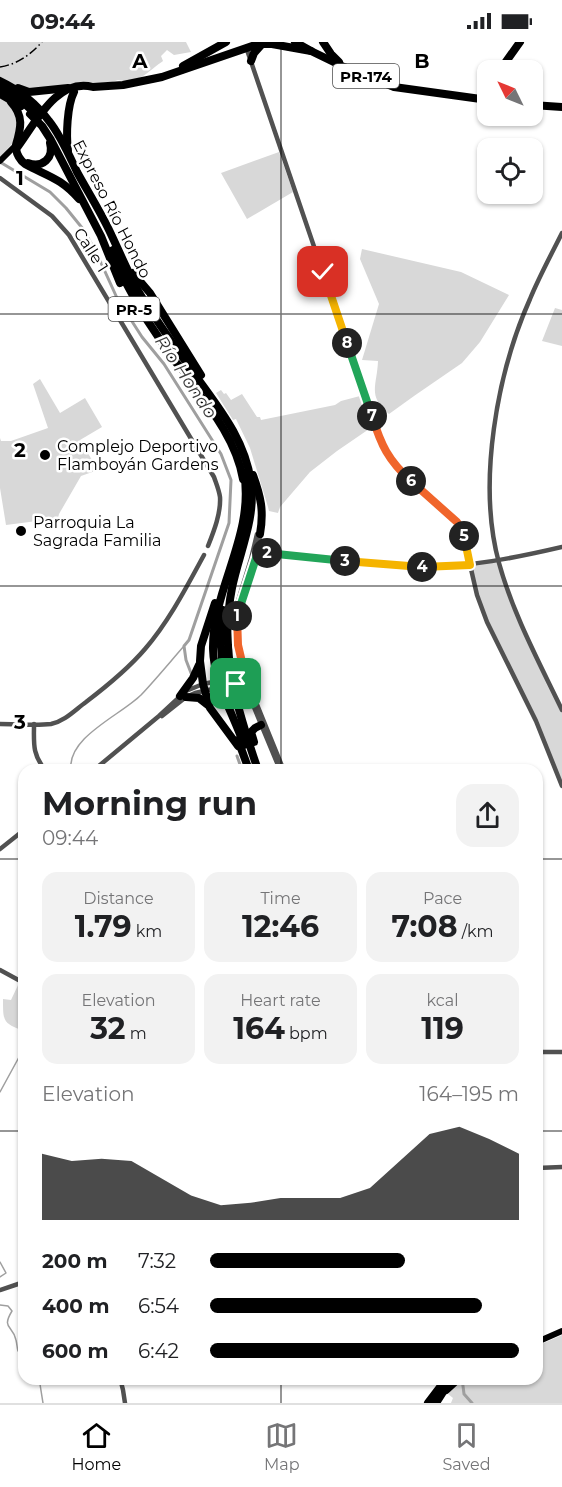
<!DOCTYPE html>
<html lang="en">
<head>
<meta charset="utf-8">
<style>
	:root { --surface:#fff; --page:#f2f2f2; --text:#202124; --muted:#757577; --line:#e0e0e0; --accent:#000 }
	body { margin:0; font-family:Montserrat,sans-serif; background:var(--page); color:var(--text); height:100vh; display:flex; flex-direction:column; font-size:22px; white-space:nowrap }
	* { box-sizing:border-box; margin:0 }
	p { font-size:20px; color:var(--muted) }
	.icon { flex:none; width:33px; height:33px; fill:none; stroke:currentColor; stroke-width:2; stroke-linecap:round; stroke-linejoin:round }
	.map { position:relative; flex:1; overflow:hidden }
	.side { position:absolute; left:18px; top:722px; width:525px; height:621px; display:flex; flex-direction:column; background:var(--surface); border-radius:18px; box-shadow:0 2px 4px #0004 }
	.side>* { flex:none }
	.needle { width:39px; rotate:313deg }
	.buttons { position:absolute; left:477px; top:18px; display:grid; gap:12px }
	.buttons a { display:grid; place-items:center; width:66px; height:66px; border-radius:12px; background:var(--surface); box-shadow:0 2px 4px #0004; font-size:30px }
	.pin { position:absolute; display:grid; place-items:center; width:51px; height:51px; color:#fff; margin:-26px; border-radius:12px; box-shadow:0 3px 9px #0006 }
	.km { position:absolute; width:30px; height:30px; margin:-15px; border-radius:50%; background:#222; color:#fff; font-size:16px; line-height:30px; text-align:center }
	.round { display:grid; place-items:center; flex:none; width:63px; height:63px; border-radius:18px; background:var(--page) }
	.summary { display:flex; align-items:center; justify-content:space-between; height:102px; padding:0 24px }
	h1 { font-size:33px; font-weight:700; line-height:45px }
	.figures { display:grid; grid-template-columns:repeat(3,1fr); gap:9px; height:102px; padding:6px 24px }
	.figures div { display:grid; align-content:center; border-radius:15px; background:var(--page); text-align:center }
	.figures b { font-size:30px; font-weight:700 }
	.figures small { font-size:16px; font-weight:400 }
	.figures p { font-size:16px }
	.chart { height:168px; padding:12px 24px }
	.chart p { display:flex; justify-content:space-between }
	.chart svg { width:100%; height:108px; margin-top:6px; fill:var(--accent); opacity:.7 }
	ul { padding:0 24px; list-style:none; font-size:20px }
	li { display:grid; grid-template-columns:96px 72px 1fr; align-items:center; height:45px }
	li i { height:15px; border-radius:8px; background:var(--accent) }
	.status { display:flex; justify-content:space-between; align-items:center; height:42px; padding:0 30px; background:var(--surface); direction:ltr }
	.status svg { height:16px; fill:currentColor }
	.tabs { display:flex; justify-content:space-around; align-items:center; height:84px; border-top:2px solid var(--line); background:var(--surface); font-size:16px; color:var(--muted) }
	.tabs a { display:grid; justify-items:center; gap:3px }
	.tabs .on { color:var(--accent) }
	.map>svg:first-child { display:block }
</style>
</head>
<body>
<div class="status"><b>09:44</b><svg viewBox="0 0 49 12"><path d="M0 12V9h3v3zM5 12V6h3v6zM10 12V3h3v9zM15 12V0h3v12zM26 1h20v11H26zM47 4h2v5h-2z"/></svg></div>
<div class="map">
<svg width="562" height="1361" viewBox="0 0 562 1361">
	<rect width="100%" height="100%" fill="#fff"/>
	<g fill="#d8d8d8">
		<path d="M0 0H186L191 10 174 13 167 8 161 14 163 19C148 29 139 43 118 38L112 40 25 48 0 37Z"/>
		<polygon points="0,55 11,62 19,80 14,100 0,115"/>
		<polygon points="279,110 293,150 247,177 221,131"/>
		<path d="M362 207 461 230 509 253 480 300 462 321 414 354 389 372C367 354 377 344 378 319L362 318 379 262 360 217Z"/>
		<polygon points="555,266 562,268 562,304 542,299"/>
		<polygon points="40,337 60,371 85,356 102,385 80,398 98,428 81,434 59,472 57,480 37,479 6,483 0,446 0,396 1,399 11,399 48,386 33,342"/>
		<polygon points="221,348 224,352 226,351 231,358 242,352 257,375 260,375 261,378 335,363 341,359 360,354 372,385 337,409 310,430 280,465 278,471 269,469 268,465 250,406 236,377 233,378 216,351"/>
		<polygon points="498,519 513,565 562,668 562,744 536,679 487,580 469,523"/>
		<path d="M19 941 24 944V989C3 981 3 980 3 957L11 958Z"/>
		<polygon points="562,1293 562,1361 451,1361 453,1356 448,1352 456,1343 466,1337 537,1336 537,1304"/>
	</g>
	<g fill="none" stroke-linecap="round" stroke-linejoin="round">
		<g stroke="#9f9f9f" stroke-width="1.5">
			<path d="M71 728C67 695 121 673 141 653 156 637 170 620 184 604"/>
			<polyline points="0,1050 24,1006"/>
			<polyline points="0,1220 6,1231 0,1235"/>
			<path d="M0 1263 8 1264 12 1269C1 1287 13 1283 16 1298 17 1302 17 1306 18 1309L24 1310"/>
			<polyline points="39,1336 43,1361"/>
		</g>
		<g stroke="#9f9f9f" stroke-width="3">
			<polyline points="0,120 50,150 66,166 83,187 97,212 117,256 142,295 164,322 221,412 231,438 229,481 189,598 184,604 186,618 191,631"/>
			<polyline points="237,714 242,728"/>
			<polyline points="462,1336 464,1352 472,1361"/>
		</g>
		<g stroke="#515151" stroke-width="4.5">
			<path d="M246 5 381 401C398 434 430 456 457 480L462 488 477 553 487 580 536 679 562 744"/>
			<path d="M0 136 52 174 69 193 214 435C216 441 219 448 220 455 221 471 214 489 208 504"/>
			<path d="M562 191C551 213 539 235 530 257 497 331 477 441 499 521 513 572 539 620 562 668"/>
			<path d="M256 510C311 514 366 525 421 525 469 525 515 516 562 505"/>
			<polyline points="162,674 186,655 195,651 244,640"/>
			<path d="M0 682C16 682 35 684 51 682 65 679 75 668 86 660 107 644 128 627 145 607 169 579 186 546 204 513"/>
			<path d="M34 682C34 702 32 711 45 728"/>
			<polyline points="94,728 159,674 186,649 203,642 243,634"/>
			<polyline points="280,728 241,634 234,588 234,572 251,517 257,492 260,492 258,510 237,574 238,603 245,633 282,724 282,728"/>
			<polyline points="0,807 24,788"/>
			<polyline points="0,928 24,941"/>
			<polyline points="537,1010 562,1010"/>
			<polyline points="537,1126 562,1125"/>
			<polyline points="0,1248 24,1240"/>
			<polyline points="120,1336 123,1348 125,1361"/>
		</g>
		<g stroke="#000" stroke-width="6">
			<polyline points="0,119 17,102"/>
			<polyline points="537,1300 562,1289"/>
		</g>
		<g stroke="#000" stroke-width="8">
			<polyline points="295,0 311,9 344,25 394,45 488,58"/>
			<polyline points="323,0 331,12 339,20"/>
			<polyline points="251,19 254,11 262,2"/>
			<polyline points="183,24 226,0"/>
			<polyline points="500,28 520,0"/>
			<path d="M0 39C19 48 36 61 49 79 61 94 69 113 77 130 88 150 100 169 110 190 119 209 127 228 137 247 155 278 177 307 198 337 222 370 245 399 251 440 256 477 239 511 232 546 219 611 237 667 258 728"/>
			<polyline points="0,46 15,53 37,73"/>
			<polyline points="18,46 29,50 68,46"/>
			<polyline points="0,52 21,64"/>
			<path d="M11 60C24 74 21 86 16 103"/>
			<polyline points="532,63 562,65"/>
			<polyline points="30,72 42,84 51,98 101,194 120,241"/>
			<path d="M68 109C66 93 67 64 74 50"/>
			<path d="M28 121C43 126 54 116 50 101"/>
			<path d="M79 157C61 136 47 134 25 122 20 118 17 113 16 107 34 84 56 35 93 45L123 43 162 35 258 2H272L311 9"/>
			<polyline points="113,208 124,237 143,272 173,317 198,345"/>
			<polyline points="133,231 150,251 201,333"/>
			<path d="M192 343C214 370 237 402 243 437"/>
			<path d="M253 433C261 455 264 469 260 492"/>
			<polyline points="215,561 201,604 200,619 203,642 210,666 238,704"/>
			<polyline points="223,568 220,594 224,638"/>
			<polyline points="180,654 193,636 199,623"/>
			<polyline points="186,655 199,656 208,663"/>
			<polyline points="238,698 249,728"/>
			<polyline points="254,700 251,690 255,686 261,683"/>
			<path d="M244 703C233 671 214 642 213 607 212 547 255 493 244 431"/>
			<polyline points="446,1348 459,1336"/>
			<polyline points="428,1361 447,1336"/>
			<polyline points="436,1361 448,1342"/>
		</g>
		<path stroke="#000" stroke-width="1.5" stroke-dasharray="9 3 1.5 3" stroke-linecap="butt" d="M0 25C18 22 30 13 42 0"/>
	</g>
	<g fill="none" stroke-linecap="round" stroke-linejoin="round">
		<defs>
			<polyline id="split-1" points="236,642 243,640 241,634 245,633 238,603 237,574"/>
			<polyline id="split-2" points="237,574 258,510 267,511"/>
			<polyline id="split-3" points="267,511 345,519"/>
			<polyline id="split-4" points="345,519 422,525"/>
			<polyline id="split-5" points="422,525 470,523 464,494"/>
			<polyline id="split-6" points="411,439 457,480 462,488 464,494"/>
			<path id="split-7" d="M372 374C381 403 388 418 411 439"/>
			<polyline id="split-8" points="347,301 372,374"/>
			<polyline id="split-9" points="323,230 347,301"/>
		</defs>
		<use href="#split-1" stroke="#fff" stroke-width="12"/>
		<use href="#split-2" stroke="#fff" stroke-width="12"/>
		<use href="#split-3" stroke="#fff" stroke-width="12"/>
		<use href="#split-4" stroke="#fff" stroke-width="12"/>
		<use href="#split-5" stroke="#fff" stroke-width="12"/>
		<use href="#split-6" stroke="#fff" stroke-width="12"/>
		<use href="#split-7" stroke="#fff" stroke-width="12"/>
		<use href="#split-8" stroke="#fff" stroke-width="12"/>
		<use href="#split-9" stroke="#fff" stroke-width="12"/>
		<use href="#split-1" stroke="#f0652b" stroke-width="8"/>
		<use href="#split-2" stroke="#22a559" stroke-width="8"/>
		<use href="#split-3" stroke="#22a559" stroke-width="8"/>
		<use href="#split-4" stroke="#f5b400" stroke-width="8"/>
		<use href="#split-5" stroke="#f5b400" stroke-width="8"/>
		<use href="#split-6" stroke="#f0652b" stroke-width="8"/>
		<use href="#split-7" stroke="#f0652b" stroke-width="8"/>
		<use href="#split-8" stroke="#22a559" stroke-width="8"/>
		<use href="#split-9" stroke="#f5b400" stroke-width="8"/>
	</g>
	<path fill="none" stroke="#000" stroke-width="1.5" stroke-opacity="0.55" d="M281 0V728M0 272H562M0 544H562M0 817H24M537 817H562M0 1089H24M537 1089H562M281 1336V1361"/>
	<g fill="#000" stroke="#fff" stroke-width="2">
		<circle cx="45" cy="413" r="6"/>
		<circle cx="21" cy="489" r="6"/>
	</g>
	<g text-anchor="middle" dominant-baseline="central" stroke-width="5" stroke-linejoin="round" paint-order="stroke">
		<g fill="#fff" stroke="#4c4c4c" stroke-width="1.5">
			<rect x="333" y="22" width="66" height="24" rx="4.5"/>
			<rect x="108.5" y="255" width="51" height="24" rx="4.5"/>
		</g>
		<g font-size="15" font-weight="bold" fill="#000">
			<text x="366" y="34">PR-174</text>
			<text x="134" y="267">PR-5</text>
		</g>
		<g font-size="16" fill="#000" stroke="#fff">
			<text transform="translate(112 167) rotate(63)">Expreso Río Hondo</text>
			<text transform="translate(91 208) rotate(57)">Calle 1</text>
		</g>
		<g font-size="16" fill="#000" stroke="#fff" text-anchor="start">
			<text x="57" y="404">Complejo Deportivo<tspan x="57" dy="18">Flamboyán Gardens</tspan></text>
			<text x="33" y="480">Parroquia La<tspan x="33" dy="18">Sagrada Familia</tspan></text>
		</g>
		<g font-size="18" font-style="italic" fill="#404040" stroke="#fff">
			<text transform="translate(186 335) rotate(56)">Río Hondo</text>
		</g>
	</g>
	<g font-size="20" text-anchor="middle" font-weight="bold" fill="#000" stroke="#fff" stroke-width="5" stroke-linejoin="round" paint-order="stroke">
		<text x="140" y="26">A</text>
		<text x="422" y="26">B</text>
		<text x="20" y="143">1</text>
		<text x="20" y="415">2</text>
		<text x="20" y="687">3</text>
	</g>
</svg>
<div class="buttons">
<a><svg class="needle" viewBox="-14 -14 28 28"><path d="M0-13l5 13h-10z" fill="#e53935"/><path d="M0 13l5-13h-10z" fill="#757577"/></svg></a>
<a><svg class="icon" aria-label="locate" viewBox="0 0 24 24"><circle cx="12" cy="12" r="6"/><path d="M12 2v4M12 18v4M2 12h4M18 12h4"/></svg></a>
</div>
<div class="pin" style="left:236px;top:642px;background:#1e9e55"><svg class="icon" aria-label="arrive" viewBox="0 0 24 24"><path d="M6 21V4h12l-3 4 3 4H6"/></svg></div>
<div class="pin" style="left:323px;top:230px;background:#d93025"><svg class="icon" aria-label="check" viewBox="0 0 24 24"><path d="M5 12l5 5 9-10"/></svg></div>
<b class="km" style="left:237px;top:574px">1</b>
<b class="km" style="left:267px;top:511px">2</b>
<b class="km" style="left:345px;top:519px">3</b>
<b class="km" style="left:422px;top:525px">4</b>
<b class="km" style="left:464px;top:494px">5</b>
<b class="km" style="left:411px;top:439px">6</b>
<b class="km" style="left:372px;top:374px">7</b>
<b class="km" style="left:347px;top:301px">8</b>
<section class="side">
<div class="summary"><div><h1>Morning run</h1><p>09:44</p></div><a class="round"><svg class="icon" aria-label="share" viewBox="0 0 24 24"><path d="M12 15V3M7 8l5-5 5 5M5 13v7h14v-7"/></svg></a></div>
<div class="figures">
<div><p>Distance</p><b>1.79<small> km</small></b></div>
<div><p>Time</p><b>12:46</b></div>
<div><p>Pace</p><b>7:08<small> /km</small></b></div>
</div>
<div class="figures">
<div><p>Elevation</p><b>32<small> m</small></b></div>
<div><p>Heart rate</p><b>164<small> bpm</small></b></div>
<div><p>kcal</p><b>119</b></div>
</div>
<div class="chart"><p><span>Elevation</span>164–195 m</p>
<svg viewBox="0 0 160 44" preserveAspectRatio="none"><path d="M0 44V17L10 20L20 19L30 20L40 27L50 34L60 38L70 37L80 35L90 35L100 35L110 31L120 20L130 9L140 6L150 11L160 17V44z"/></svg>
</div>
<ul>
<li><b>200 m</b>7:32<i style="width:63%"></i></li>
<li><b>400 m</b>6:54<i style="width:88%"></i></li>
<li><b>600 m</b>6:42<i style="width:100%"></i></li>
</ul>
</section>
</div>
<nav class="tabs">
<a class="on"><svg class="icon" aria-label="home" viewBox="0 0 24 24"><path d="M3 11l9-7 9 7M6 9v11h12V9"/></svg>Home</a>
<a><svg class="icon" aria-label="map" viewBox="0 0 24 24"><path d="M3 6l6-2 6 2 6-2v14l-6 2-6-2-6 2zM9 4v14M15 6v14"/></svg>Map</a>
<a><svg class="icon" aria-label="saved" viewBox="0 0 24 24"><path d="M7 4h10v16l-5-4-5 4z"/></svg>Saved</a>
</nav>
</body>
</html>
